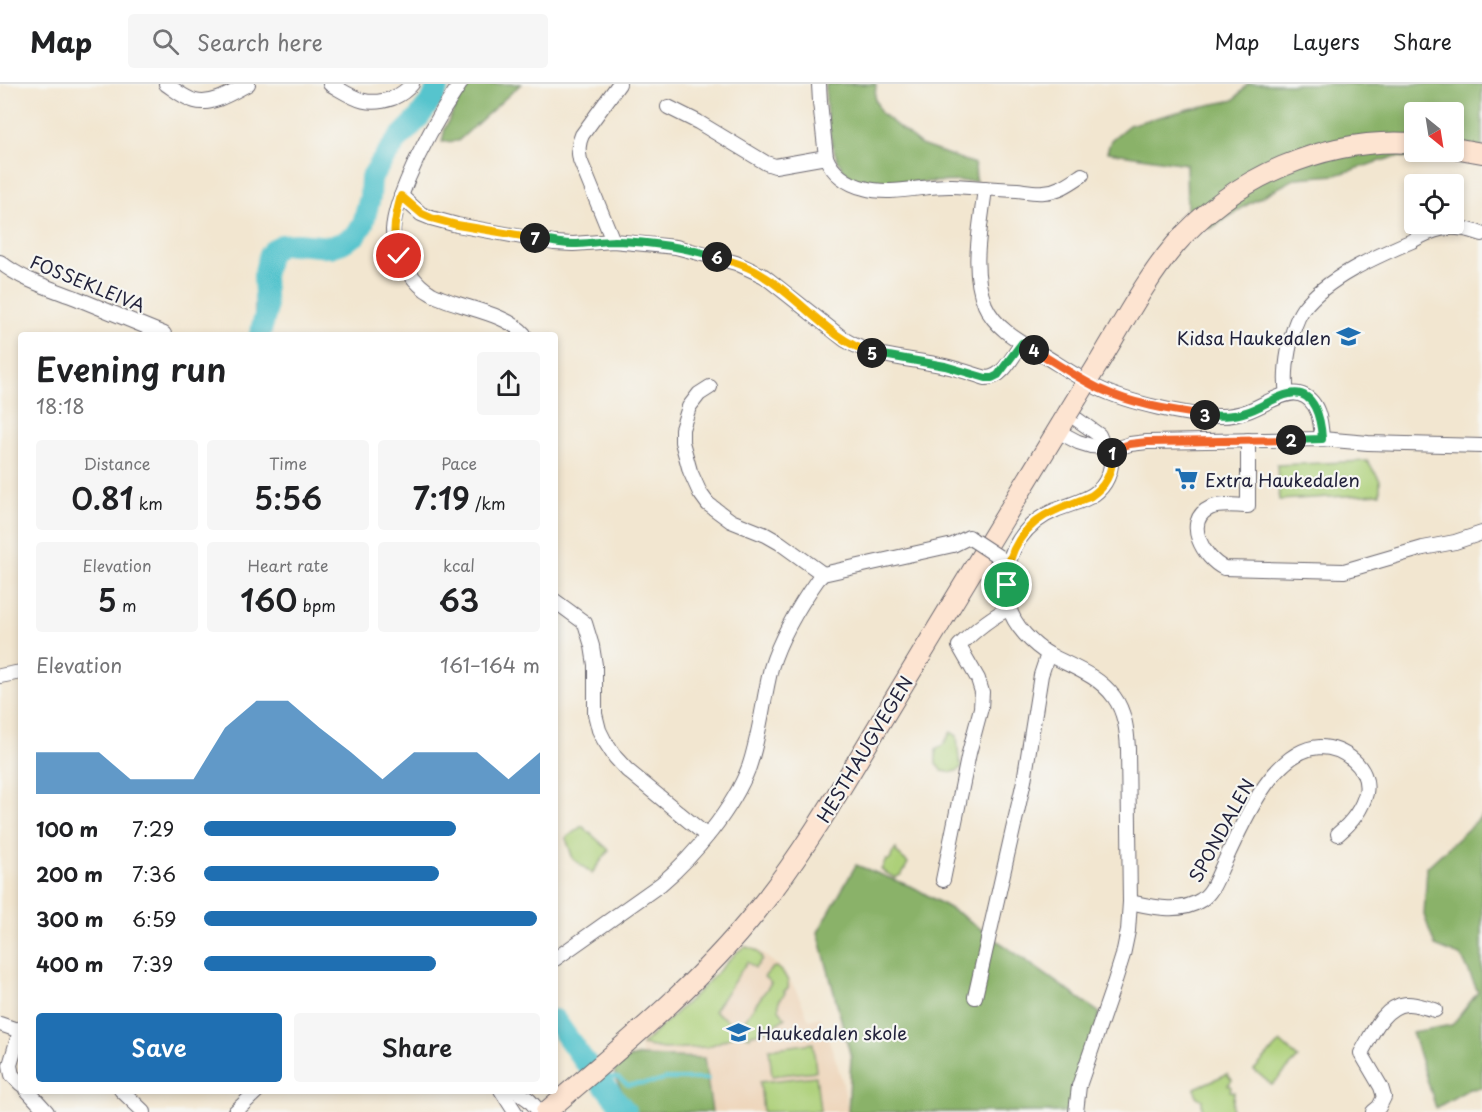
<!DOCTYPE html>
<html lang="en">
<head>
<meta charset="utf-8">
<style>
	:root { --surface:#fff; --page:#f6f6f6; --text:#202124; --muted:#757577; --line:#e0e0e0; --accent:#1f6fb2 }
	body { margin:0; font-family:"Playpen Sans",sans-serif; background:var(--page); color:var(--text); height:100vh; display:flex; flex-direction:column; font-size:22px; white-space:nowrap }
	* { box-sizing:border-box; margin:0 }
	p { font-size:20px; color:var(--muted) }
	.icon { flex:none; width:33px; height:33px; fill:none; stroke:currentColor; stroke-width:2; stroke-linecap:round; stroke-linejoin:round }
	.map { position:relative; flex:1; overflow:hidden }
	.panel { position:absolute; left:18px; top:248px; width:540px; height:762px; display:flex; flex-direction:column; background:var(--surface); border-radius:6px; box-shadow:0 3px 9px #0003 }
	.panel>* { flex:none }
	.needle { width:39px; rotate:150deg }
	.controls { position:absolute; left:1404px; top:18px; display:grid; gap:12px }
	.controls a { display:grid; place-items:center; width:60px; height:60px; border-radius:6px; background:var(--surface); box-shadow:0 3px 9px #0003; font-size:30px }
	.pin { position:absolute; display:grid; place-items:center; width:51px; height:51px; color:#fff; margin:-26px; border:3px solid #fff; border-radius:50%; box-shadow:0 2px 6px #0007 }
	.km { position:absolute; width:30px; height:30px; margin:-15px; border-radius:50%; background:#222; color:#fff; font-size:16px; line-height:30px; text-align:center }
	.round { display:grid; place-items:center; flex:none; width:63px; height:63px; border-radius:6px; background:var(--page) }
	.overview { display:flex; align-items:center; justify-content:space-between; height:102px; padding:0 18px }
	h1 { font-size:33px; font-weight:600; line-height:45px }
	.stats { display:grid; grid-template-columns:repeat(3,1fr); gap:9px; height:102px; padding:6px 18px }
	.stats div { display:grid; align-content:center; border-radius:6px; background:var(--page); text-align:center }
	.stats b { font-size:30px; font-weight:600 }
	.stats small { font-size:16px; font-weight:400 }
	.stats p { font-size:16px }
	.chart { height:168px; padding:12px 18px }
	.chart p { display:flex; justify-content:space-between }
	.chart svg { width:100%; height:108px; margin-top:6px; fill:var(--accent); opacity:.7 }
	.primary-button { display:flex; gap:12px; margin-top:auto; padding:12px 18px }
	.primary-button a { flex:1; height:69px; border-radius:6px; background:var(--accent); color:#fff; font-size:24px; font-weight:600; line-height:69px; text-align:center }
	.primary-button a+a { background:var(--page); color:var(--text) }
	ul { padding:0 18px; list-style:none; font-size:20px }
	li { display:grid; grid-template-columns:96px 72px 1fr; align-items:center; height:45px }
	li i { height:15px; border-radius:8px; background:var(--accent) }
	header { display:flex; align-items:center; gap:36px; box-sizing:border-box; height:84px; padding:0 30px; background:var(--surface); border-bottom:2px solid var(--line) }
	header strong { font-size:28px }
	nav { display:flex; gap:33px; margin-inline-start:auto; font-size:21px }
	.search { width:420px; height:54px; background:var(--page); display:flex; align-items:center; gap:15px; box-sizing:border-box; padding:0 21px; border-radius:6px; color:var(--muted); font-size:22px }
	.map>svg:first-child { display:block }
</style>
</head>
<body>
<header>
<strong>Map</strong>
<div class="search"><svg class="icon" aria-label="search" viewBox="0 0 24 24"><circle cx="10" cy="10" r="6"/><path d="M15 15l6 6"/></svg>Search here</div>
<nav><a>Map</a><a>Layers</a><a>Share</a></nav>
</header>
<div class="map">
<svg width="1482" height="1028" viewBox="0 0 1482 1028">
	<rect width="100%" height="100%" fill="#f6f6f2"/>
	<filter id="ink" filterUnits="userSpaceOnUse"><feTurbulence type="fractalNoise" baseFrequency=".0167" numOctaves="2"/><feDisplacementMap in="SourceGraphic" scale="12" xChannelSelector="R" yChannelSelector="G"/><feConvolveMatrix kernelMatrix="1 2 1 2 8 2 1 2 1" color-interpolation-filters="sRGB"/></filter>
	<filter id="wash" filterUnits="userSpaceOnUse"><feTurbulence type="fractalNoise" baseFrequency=".008" numOctaves="4" result="noise"/><feDisplacementMap in="SourceGraphic" scale="24" xChannelSelector="R" yChannelSelector="G"/><feGaussianBlur stdDeviation="1.35" result="paint"/><feColorMatrix in="noise" values="0 0 0 0 0 0 0 0 0 0 0 0 0 0 0 0 0 1.4 0 .05"/><feComposite in="paint" operator="in"/></filter>
	<g filter="url(#wash)">
		<rect width="100%" height="100%" fill="#f2e6d0"/>
		<polygon fill="#eed6bb" points="743,862 749,862 758,866 777,881 787,892 797,908 809,936 820,933 834,970 844,1003 848,1028 710,1028 687,974 641,971 640,959 706,901 739,864"/>
		<g fill="#add079" stroke="#68795a" stroke-width="1.5">
			<polygon points="1367,377 1380,396 1380,410 1279,416 1277,381"/>
			<path d="M951 648 957 652 959 675 962 683C955 690 951 688 942 687L936 680V666L943 661Z"/>
			<polygon points="582,742 609,766 592,789 573,775 566,754"/>
			<polygon points="896,765 897,769 908,779 902,790 895,794 881,786 886,776 890,776 893,768"/>
			<path d="M745 863C754 864 760 867 762 876L755 884 747 878 714 927 739 944 771 899 764 893 772 884 776 883C783 888 790 896 788 905L784 907 785 909 779 917V925L785 934C774 942 765 949 751 950L750 953 739 950 707 963 688 964 663 965 642 961 703 903 738 867Z"/>
			<polygon points="1280,958 1298,974 1272,1001 1254,986"/>
			<polygon points="813,959 816,987 772,992 769,965"/>
			<polygon points="1227,990 1232,996 1228,1001 1231,1003 1230,1007 1234,1008 1232,1026 1230,1028 1202,1028 1202,1016 1196,1012 1195,1004"/>
			<polygon points="816,992 820,1027 763,1028 760,998"/>
		</g>
		<g fill="#8ab269" stroke="#566a52" stroke-width="1.5" fill-rule="evenodd">
			<polygon points="467,0 521,0 458,57 442,58 445,44"/>
			<path d="M826 0H876L875 15 881 29 921 61 975 80 976 97 869 99C864 98 859 97 855 96 829 83 825 25 826 0Z"/>
			<path d="M1248 0H1482V79L1452 75 1394 73 1336 91 1296 94 1245 122 1210 145 1200 136 1187 130 1186 80 1107 68 1111 56 1129 41 1189 25 1234 16ZM1414 28H1454V68H1414Z"/>
			<polygon points="1482,732 1482,1004 1469,1005 1436,1024 1412,948 1452,941 1478,908 1462,873 1435,862 1424,831 1427,783"/>
			<polygon points="856,781 915,804 961,831 1100,929 1072,1028 848,1028 851,973 818,848"/>
			<path d="M639 972 704 974 712 1028H635C626 1015 618 1003 614 987L628 974Z"/>
		</g>
		<g fill="#57c4cd" stroke="#3c7384" stroke-width="1.5">
			<polygon points="390,52 400,53 391,81 371,94 375,87 380,63"/>
			<polygon points="274,165 272,195 273,225 264,250 255,250 255,199 265,170"/>
		</g>
		<g fill="none" stroke-linecap="round" stroke-linejoin="round">
			<polyline stroke="#57c4cd" stroke-width="4" points="602,998 610,993 618,994 628,1001 656,998 666,995 708,995"/>
			<g stroke="#57c4cd" stroke-width="22">
				<polyline points="260,250 266,228 264,192 269,171 274,165 282,161 297,160 330,163 342,159 356,151 363,140 370,113 371,94 386,71 400,53 417,36 433,14 439,0"/>
				<polyline points="555,936 582,974 626,1028"/>
			</g>
		</g>
	</g>
	<g filter="url(#ink)">
		<g fill="none" stroke-linecap="round" stroke-linejoin="round">
			<defs>
				<g id="street">
					<path d="M166 0C175 6 184 14 195 17 212 22 233 8 248 0"/>
					<path d="M330 0C353 13 365 24 393 14 400 11 407 6 412 0"/>
					<path d="M460 0C439 31 421 63 407 97 401 112 394 129 393 146 393 161 400 176 409 188 415 197 423 205 432 210 459 224 505 228 524 250"/>
					<path d="M819 0 820 18 826 73C832 89 847 100 864 104 892 112 923 101 952 102 973 103 995 105 1017 106 1026 107 1035 109 1044 108 1059 107 1070 99 1082 91"/>
					<polyline points="668,23 698,38 766,79 775,82 826,73"/>
					<path d="M985 104C981 142 970 184 985 221 996 246 1021 258 1043 271 1061 282 1079 294 1098 304 1126 318 1189 333 1221 332 1230 332 1240 330 1248 327 1262 322 1285 306 1299 310 1319 315 1321 338 1322 355"/>
					<path d="M401 112 421 130 431 134 457 141 554 159 573 160 613 157 676 163 736 179 764 192 845 256C876 275 910 274 945 282 959 285 973 290 986 294 1003 294 1013 272 1022 259"/>
					<path d="M613 157 580 76C578 66 578 60 582 51L619 0"/>
					<path d="M0 178C22 196 50 204 76 214 106 226 135 238 164 250"/>
					<polyline points="710,303 699,310 689,323 682,345 682,358 690,387 700,409 708,420 731,437 766,451 780,459 823,490"/>
					<path d="M1287 310C1283 288 1290 244 1303 225 1326 194 1377 172 1412 157 1421 152 1431 147 1441 145 1456 142 1468 145 1482 150"/>
					<polyline points="1068,329 1099,351 1104,363"/>
					<polyline points="1057,347 1078,358 1091,362 1104,363 1112,366 1130,360 1147,358 1322,355 1368,359 1482,362"/>
					<path d="M1248 356V422C1236 422 1220 419 1210 424 1182 437 1204 475 1224 484L1344 487 1423 464 1455 458 1482 449"/>
					<polyline points="555,517 585,539 592,562 595,581 595,630 599,646 604,656 615,673 627,686 707,752"/>
					<polyline points="0,592 21,588"/>
					<path d="M943 796 969 669 981 624 982 608 978 595 959 562C974 547 990 533 1010 524"/>
					<path d="M1130 818C1153 823 1180 830 1201 816 1214 808 1218 790 1225 777 1242 741 1273 665 1320 663 1343 663 1371 683 1366 709 1362 725 1350 740 1338 750"/>
					<path d="M555 875 661 800C695 771 733 725 749 683 760 651 763 616 771 584 781 551 799 522 818 495L823 490 953 461 969 453 973 456"/>
					<polyline points="975,913 1024,697 1041,591 1048,570"/>
					<polyline points="0,940 20,947 21,944"/>
					<polyline points="20,947 10,981 12,991 21,1000"/>
					<polyline points="27,1006 47,1028"/>
					<polyline points="121,1006 144,1028"/>
					<polyline points="501,1006 515,1028"/>
					<polyline points="515,1006 529,1016 540,1028"/>
					<polyline points="235,1028 258,1006"/>
					<path d="M1076 1028 1079 1002 1114 900 1123 871 1128 847 1130 818 1128 665C1127 647 1125 628 1114 613 1098 591 1072 583 1050 571 1033 561 1014 542 1009 523 1007 516 1007 508 1007 500 1005 467 1026 438 1056 426 1070 420 1087 417 1098 407 1110 396 1112 381 1112 366"/>
					<path d="M1373 1028 1379 1023 1384 1013 1381 1003 1361 969C1371 952 1383 922 1406 920 1415 919 1426 924 1435 926"/>
				</g>
				<g id="secondary">
					<polyline points="1454,64 1482,69"/>
					<path d="M1098 280C1122 241 1146 195 1175 161 1233 93 1325 53 1414 59"/>
					<path d="M546 1028C619 965 695 904 756 828 808 764 849 690 892 619 951 522 1010 425 1068 329"/>
				</g>
			</defs>
			<use href="#street" stroke="#6b676f" stroke-width="16"/>
			<use href="#secondary" stroke="#6b676f" stroke-width="22"/>
			<use href="#street" stroke="#fff" stroke-width="14"/>
			<use href="#secondary" stroke="#fde4d1" stroke-width="20"/>
			<defs>
				<polyline id="street-bridge" points="973,456 999,473"/>
				<polyline id="secondary-bridge" points="1068,329 1098,280"/>
			</defs>
			<use href="#street-bridge" stroke="#6b676f" stroke-width="16" stroke-linecap="butt"/>
			<use href="#secondary-bridge" stroke="#6b676f" stroke-width="22" stroke-linecap="butt"/>
			<use href="#street-bridge" stroke="#fff" stroke-width="14"/>
			<use href="#secondary-bridge" stroke="#fde4d1" stroke-width="20"/>
		</g>
	</g>
	<g fill="none" stroke-linecap="round" stroke-linejoin="round" filter="url(#ink)">
		<defs>
			<path id="split-1" d="M1007 501C1006 468 1024 439 1056 426 1067 421 1080 417 1091 412 1106 402 1113 387 1112 369"/>
			<polyline id="split-2" points="1112,369 1112,366 1130,360 1147,358 1291,356"/>
			<path id="split-3" d="M1205 331C1219 332 1233 333 1246 328 1261 324 1274 313 1289 310 1315 304 1321 336 1322 355L1291 356"/>
			<path id="split-4" d="M1034 266C1056 279 1077 294 1100 305 1132 320 1169 326 1205 331"/>
			<polyline id="split-5" points="872,269 945,282 986,294 992,294 998,291 1022,259 1034,266"/>
			<path id="split-6" d="M717 173C734 178 751 183 765 193 802 216 830 256 872 269"/>
			<path id="split-7" d="M535 154C548 157 560 160 573 160 587 160 601 157 615 157 650 158 684 163 717 173"/>
			<path id="split-8" d="M399 172C391 149 395 135 401 112L422 130 431 134 457 141 535 154"/>
		</defs>
		<use href="#split-1" stroke="#fff" stroke-width="12"/>
		<use href="#split-2" stroke="#fff" stroke-width="12"/>
		<use href="#split-3" stroke="#fff" stroke-width="12"/>
		<use href="#split-4" stroke="#fff" stroke-width="12"/>
		<use href="#split-5" stroke="#fff" stroke-width="12"/>
		<use href="#split-6" stroke="#fff" stroke-width="12"/>
		<use href="#split-7" stroke="#fff" stroke-width="12"/>
		<use href="#split-8" stroke="#fff" stroke-width="12"/>
		<use href="#split-1" stroke="#f5b400" stroke-width="8"/>
		<use href="#split-2" stroke="#f0652b" stroke-width="8"/>
		<use href="#split-3" stroke="#22a559" stroke-width="8"/>
		<use href="#split-4" stroke="#f0652b" stroke-width="8"/>
		<use href="#split-5" stroke="#22a559" stroke-width="8"/>
		<use href="#split-6" stroke="#f5b400" stroke-width="8"/>
		<use href="#split-7" stroke="#22a559" stroke-width="8"/>
		<use href="#split-8" stroke="#f5b400" stroke-width="8"/>
	</g>
	<defs>
		<symbol id="school-bare" viewBox="-9 -9 18 18"><path d="M0-5L7-2L0 1L-7-2ZM-4 1L0 2.5L4 1V4Q0 6-4 4Z" fill="#1f6fb2" stroke="#f6f6f2" stroke-width="2.5" paint-order="stroke"/></symbol>
		<symbol id="supermarket-bare" viewBox="-9 -9 18 18"><path d="M-6-5.5h2.5l.6 2H6L4.5 2H-2.5L-4.4-4H-6ZM-1.5 3.2a1.3 1.3 0 1 0 .1 0ZM3 3.2a1.3 1.3 0 1 0 .1 0Z" fill="#1f6fb2" stroke="#f6f6f2" stroke-width="2.5" paint-order="stroke"/></symbol>
	</defs>
	<g fill-rule="evenodd">
		<use href="#school-bare" x="1332" y="236" width="33" height="33"/>
		<use href="#supermarket-bare" x="1170" y="378" width="33" height="33"/>
		<use href="#school-bare" x="722" y="932" width="33" height="33"/>
	</g>
	<g text-anchor="middle" dominant-baseline="central" stroke-width="4.5" stroke-linejoin="round" paint-order="stroke">
		<g font-size="18" fill="#22223b" stroke="#f6f6f2">
			<text transform="translate(88 199) rotate(22)">FOSSEKLEIVA</text>
			<text transform="translate(864 665) rotate(-59)">HESTHAUGVEGEN</text>
			<text transform="translate(1221 746) rotate(-61)">SPONDALEN</text>
		</g>
		<g font-size="18" fill="#22223b" stroke="#f6f6f2" text-anchor="start">
			<text x="1331" y="253" text-anchor="end">Kidsa Haukedalen</text>
			<text x="1205" y="395">Extra Haukedalen</text>
			<text x="757" y="948">Haukedalen skole</text>
		</g>
	</g>
</svg>
<div class="controls">
<a><svg class="needle" viewBox="-14 -14 28 28"><path d="M0-13l5 13h-10z" fill="#e53935"/><path d="M0 13l5-13h-10z" fill="#757577"/></svg></a>
<a><svg class="icon" aria-label="locate" viewBox="0 0 24 24"><circle cx="12" cy="12" r="6"/><path d="M12 2v4M12 18v4M2 12h4M18 12h4"/></svg></a>
</div>
<div class="pin" style="left:1007px;top:501px;background:#1e9e55"><svg class="icon" aria-label="arrive" viewBox="0 0 24 24"><path d="M6 21V4h12l-3 4 3 4H6"/></svg></div>
<div class="pin" style="left:399px;top:172px;background:#d93025"><svg class="icon" aria-label="check" viewBox="0 0 24 24"><path d="M5 12l5 5 9-10"/></svg></div>
<b class="km" style="left:1112px;top:369px">1</b>
<b class="km" style="left:1291px;top:356px">2</b>
<b class="km" style="left:1205px;top:331px">3</b>
<b class="km" style="left:1034px;top:266px">4</b>
<b class="km" style="left:872px;top:269px">5</b>
<b class="km" style="left:717px;top:173px">6</b>
<b class="km" style="left:535px;top:154px">7</b>
<section class="panel">
<div class="overview"><div><h1>Evening run</h1><p>18:18</p></div><a class="round"><svg class="icon" aria-label="share" viewBox="0 0 24 24"><path d="M12 15V3M7 8l5-5 5 5M5 13v7h14v-7"/></svg></a></div>
<div class="stats">
<div><p>Distance</p><b>0.81<small> km</small></b></div>
<div><p>Time</p><b>5:56</b></div>
<div><p>Pace</p><b>7:19<small> /km</small></b></div>
</div>
<div class="stats">
<div><p>Elevation</p><b>5<small> m</small></b></div>
<div><p>Heart rate</p><b>160<small> bpm</small></b></div>
<div><p>kcal</p><b>63</b></div>
</div>
<div class="chart"><p><span>Elevation</span>161–164 m</p>
<svg viewBox="0 0 160 44" preserveAspectRatio="none"><path d="M0 44V27L10 27L20 27L30 38L40 38L50 38L60 17L70 6L80 6L90 17L100 27L110 38L120 27L130 27L140 27L150 38L160 27V44z"/></svg>
</div>
<ul>
<li><b>100 m</b>7:29<i style="width:75%"></i></li>
<li><b>200 m</b>7:36<i style="width:70%"></i></li>
<li><b>300 m</b>6:59<i style="width:99%"></i></li>
<li><b>400 m</b>7:39<i style="width:69%"></i></li>
</ul>
<div class="primary-button"><a>Save</a><a>Share</a></div>
</section>
</div>
</body>
</html>
